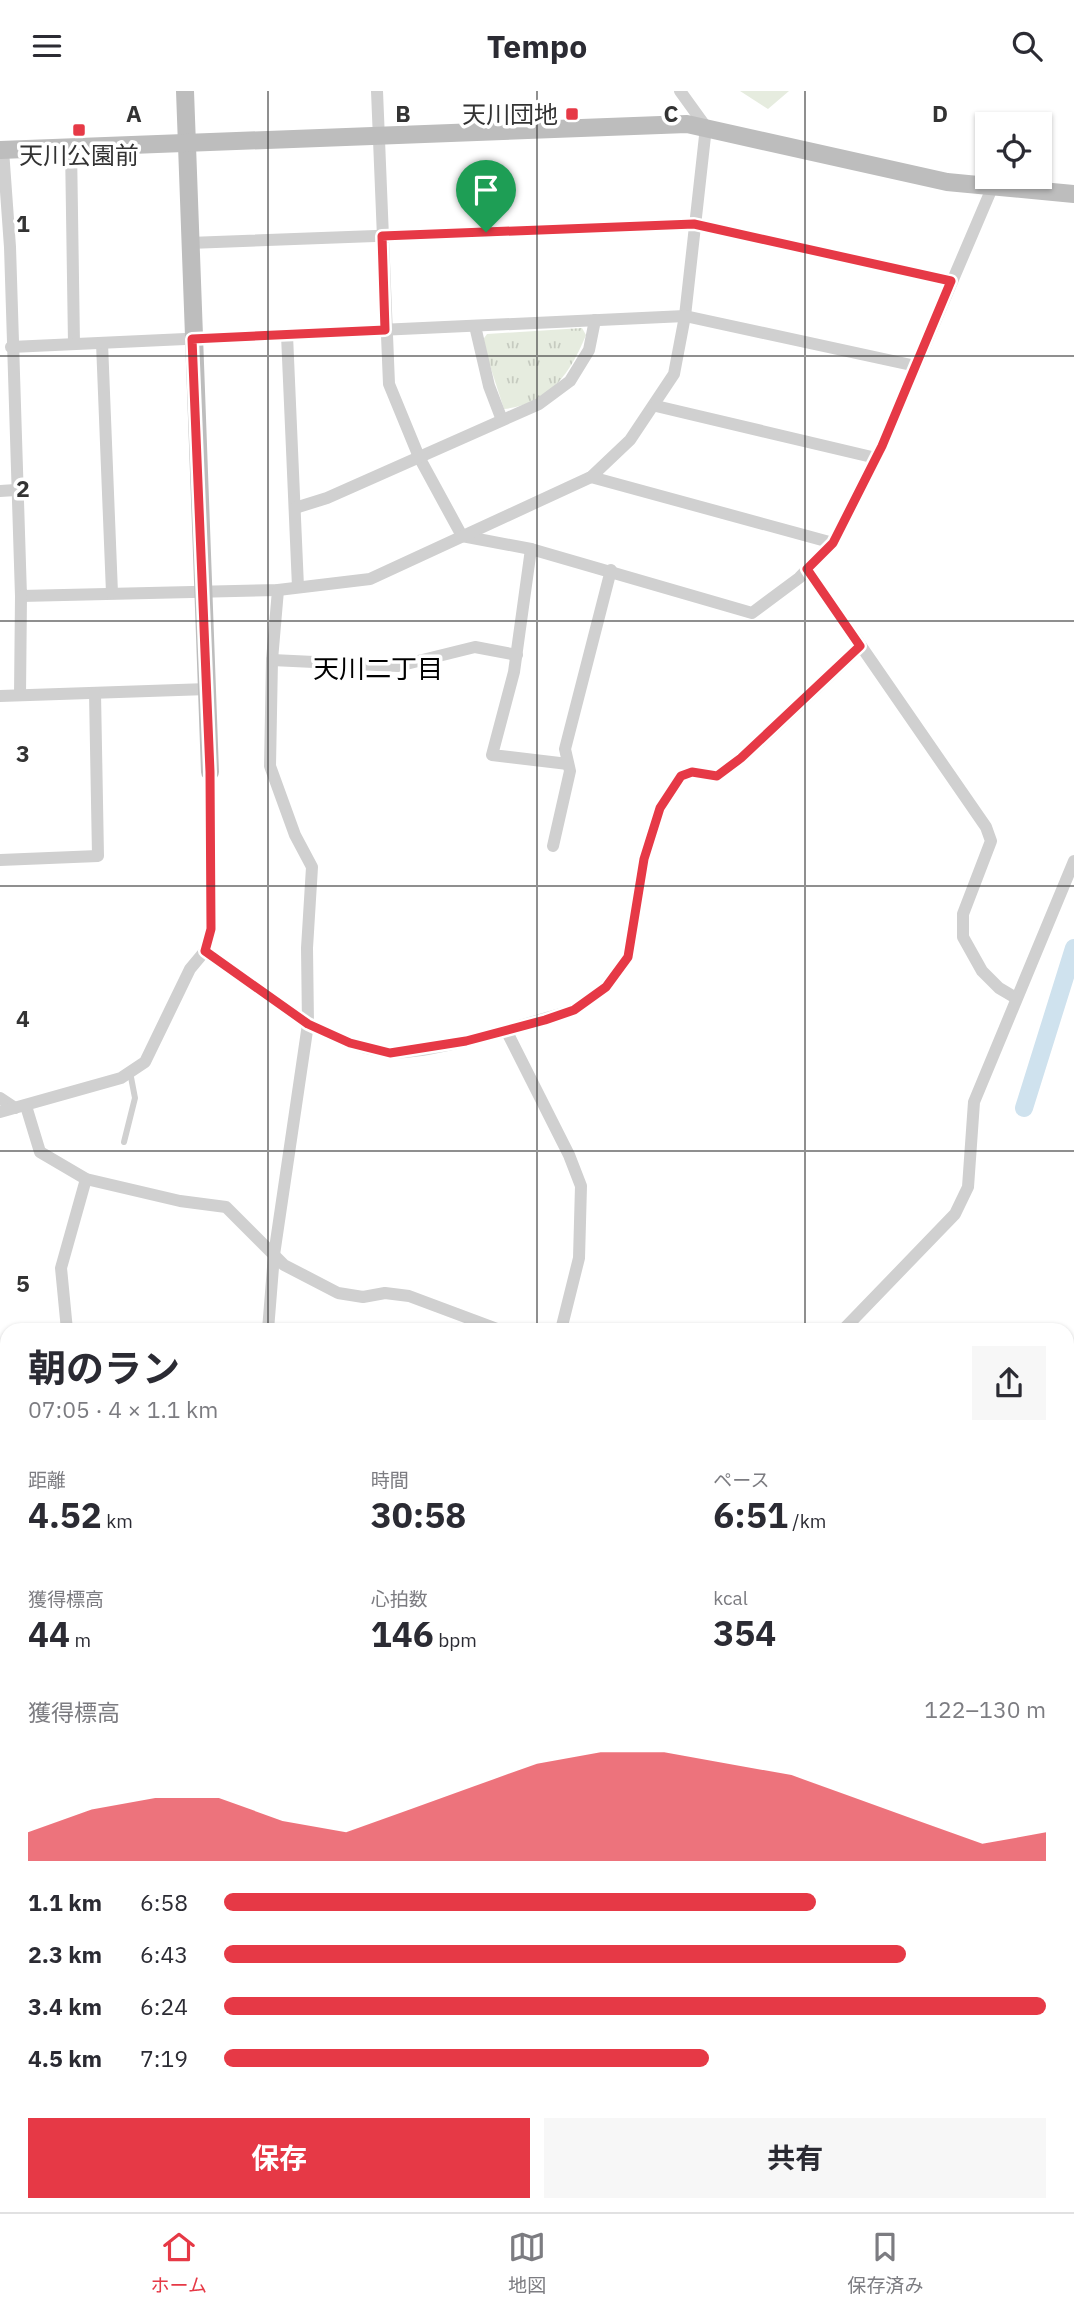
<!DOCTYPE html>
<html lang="ja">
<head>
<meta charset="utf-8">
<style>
	:root { --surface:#fff; --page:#f7f7f7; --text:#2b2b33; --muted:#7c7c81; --line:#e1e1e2; --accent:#e63946 }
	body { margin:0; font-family:"IBM Plex Sans","Noto Sans JP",sans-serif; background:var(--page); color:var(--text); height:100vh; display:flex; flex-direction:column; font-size:26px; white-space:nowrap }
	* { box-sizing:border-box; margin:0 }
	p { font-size:23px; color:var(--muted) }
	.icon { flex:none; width:38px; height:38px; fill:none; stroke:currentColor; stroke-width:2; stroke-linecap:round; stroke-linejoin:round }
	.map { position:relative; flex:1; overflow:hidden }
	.sheet { position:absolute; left:0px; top:1232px; width:1074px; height:889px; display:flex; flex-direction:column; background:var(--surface); border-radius:21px 21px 0 0; box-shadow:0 2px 5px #0004 }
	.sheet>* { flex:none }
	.tools { position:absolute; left:975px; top:21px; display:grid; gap:14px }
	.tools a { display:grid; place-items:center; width:77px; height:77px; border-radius:0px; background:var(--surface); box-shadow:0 2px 5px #0004; font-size:35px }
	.pin { position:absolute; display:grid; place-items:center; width:60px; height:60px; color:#fff; margin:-72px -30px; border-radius:50% 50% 50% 0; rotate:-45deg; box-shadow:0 0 7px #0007 }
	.pin .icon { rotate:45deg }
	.round { display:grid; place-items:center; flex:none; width:74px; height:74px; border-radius:0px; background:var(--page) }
	.head { display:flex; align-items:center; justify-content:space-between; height:119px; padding:0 28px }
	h1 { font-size:38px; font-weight:700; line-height:52px }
	.stats { display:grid; grid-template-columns:repeat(3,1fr); gap:10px; height:119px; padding:7px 28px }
	.stats div { display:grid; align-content:center }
	.stats b { font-size:35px; font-weight:700 }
	.stats small { font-size:19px; font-weight:400 }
	.stats p { font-size:19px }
	.chart { height:196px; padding:14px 28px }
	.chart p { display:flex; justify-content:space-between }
	.chart svg { width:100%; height:126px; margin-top:7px; fill:var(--accent); opacity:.7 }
	.button { display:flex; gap:14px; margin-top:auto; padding:14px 28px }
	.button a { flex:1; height:80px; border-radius:0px; background:var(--accent); color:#fff; font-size:28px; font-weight:700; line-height:80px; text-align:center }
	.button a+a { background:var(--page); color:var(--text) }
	ul { padding:0 28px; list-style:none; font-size:23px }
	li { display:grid; grid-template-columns:112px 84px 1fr; align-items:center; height:52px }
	li i { height:18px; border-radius:9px; background:var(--accent) }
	header { display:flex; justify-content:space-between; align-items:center; height:91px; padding:0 28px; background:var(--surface); font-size:32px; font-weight:700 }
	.menu { display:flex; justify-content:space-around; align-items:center; height:98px; border-top:2px solid var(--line); background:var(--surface); font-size:19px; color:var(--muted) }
	.menu a { display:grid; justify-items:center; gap:4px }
	.menu .active { color:var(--accent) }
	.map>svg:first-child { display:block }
</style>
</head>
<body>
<header><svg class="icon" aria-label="menu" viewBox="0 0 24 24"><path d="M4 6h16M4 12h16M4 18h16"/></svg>Tempo<svg class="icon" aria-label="search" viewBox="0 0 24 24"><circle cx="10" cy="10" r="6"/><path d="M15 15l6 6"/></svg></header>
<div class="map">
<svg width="1074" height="2121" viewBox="0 0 1074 2121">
	<defs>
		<pattern id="park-tufts" width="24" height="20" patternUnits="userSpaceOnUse" patternTransform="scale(1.75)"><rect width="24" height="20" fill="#e6ecdf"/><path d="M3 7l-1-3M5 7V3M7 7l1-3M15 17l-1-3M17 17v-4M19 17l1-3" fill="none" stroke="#c6cbc0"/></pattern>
	</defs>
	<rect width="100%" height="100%" fill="#fff"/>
	<polygon fill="#e6ecdf" points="740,0 789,0 768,18"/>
	<g fill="url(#park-tufts)">
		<path d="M582 237 586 244C570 283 549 313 504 318L482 250 487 243Z"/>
		<polygon points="140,2114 255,2114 260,2121 136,2121"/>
	</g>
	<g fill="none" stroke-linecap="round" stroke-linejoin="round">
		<polyline stroke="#cfe2ee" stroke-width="18" points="1024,1017 1074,857"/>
		<g stroke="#d0d0d0" stroke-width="6">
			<polyline points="124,1051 135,1007 130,981"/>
			<polyline points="0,1461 7,1461"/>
			<polyline points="988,2121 991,2114"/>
		</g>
		<g stroke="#d0d0d0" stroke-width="12">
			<polyline points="377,0 389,293 419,366 462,445 531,458 752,522 799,487 833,452 882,355 992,97"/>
			<polyline points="71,56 74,253"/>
			<polyline points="3,59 10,156 21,505 278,499 370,488 591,386 630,349 674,283 685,225 706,36 680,0"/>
			<polyline points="189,152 694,133 951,190"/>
			<polyline points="475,235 489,295 502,329"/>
			<polyline points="287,244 298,496"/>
			<polyline points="102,252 112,502"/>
			<polyline points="11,256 685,225 916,275"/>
			<polyline points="656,315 876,367"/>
			<polyline points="591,386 833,452"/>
			<polyline points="0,400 16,399"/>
			<polyline points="295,417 327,407 539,313 570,290 589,259 595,229"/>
			<polyline points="531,458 514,581 492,664 568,673"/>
			<path d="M278 499 272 569 270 675 295 744 312 776 307 857 308 933C334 945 360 959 389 961 417 964 477 947 506 939L569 1064 581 1095 579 1167 561 1239"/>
			<polyline points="861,555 986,736 991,750 963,823 963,846 982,880 999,897 1016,907"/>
			<polyline points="272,569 398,575 475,556 517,564"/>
			<polyline points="20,604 21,505"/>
			<polyline points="0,605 208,598"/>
			<polyline points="553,755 570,680 565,658 611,479"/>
			<polyline points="0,769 98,765 95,602"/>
			<polyline points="205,860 308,933 274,1164 268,1239"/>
			<polyline points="506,939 574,919 605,896 628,866 644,768 660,717 681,685 692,681 717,685 742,667 861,555 807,478"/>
			<polyline points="0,1007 15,1017"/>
			<polyline points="26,1015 40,1061 86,1088 180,1110 226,1116 284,1174 338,1202 363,1206 385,1202 409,1205 500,1239"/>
			<polyline points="0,1021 121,987 145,971 190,878 205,860 211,838 210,681"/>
			<polyline points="67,1239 61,1177 86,1088"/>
			<polyline points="843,1239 955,1123 968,1096 974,1011 1074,770"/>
			<polyline points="1068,1432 1074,1433"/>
			<polyline points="0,1619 7,1620"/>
			<polyline points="0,1768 7,1770"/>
			<polyline points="0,1858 7,1862"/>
			<polyline points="1068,1938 1074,1948"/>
			<polyline points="0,2006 4,1976 1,1949 7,1919"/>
			<polyline points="0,2042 7,2042"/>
			<polyline points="105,2114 132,2118"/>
			<polyline points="458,2114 459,2121"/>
			<polyline points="863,2114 881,2121"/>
			<polyline points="33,2121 65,2114"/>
		</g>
		<g stroke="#bdbdbd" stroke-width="18">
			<polyline points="185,0 210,681"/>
			<polyline points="0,59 687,33 947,91 1074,103"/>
			<polyline points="0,1814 7,1802"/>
			<polyline points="1068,2023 1074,2021"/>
			<polyline points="847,2121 862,2114"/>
		</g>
	</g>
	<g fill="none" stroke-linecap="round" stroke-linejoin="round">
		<defs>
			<polygon id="route" points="694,133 951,190 882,355 833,452 807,478 860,555 741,667 717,685 692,681 681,685 660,717 644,768 628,866 606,896 574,919 545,929 466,950 390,962 350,952 308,933 205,860 211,838 210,681 192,248 385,239 382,145"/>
		</defs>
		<use href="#route" stroke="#fff" stroke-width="14"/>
		<use href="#route" stroke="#e63946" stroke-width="9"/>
	</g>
	<path fill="none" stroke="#333" stroke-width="2" stroke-opacity="0.55" d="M268 0V1239M537 0V1239M805 0V1239M0 265H1074M0 530H1074M0 795H1074M0 1060H1074M0 1326H7M1068 1326H1074M0 1591H7M1068 1591H1074M0 1856H7M1068 1856H1074M268 2114V2121M537 2114V2121M805 2114V2121"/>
	<g fill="#e63946" stroke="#fff" stroke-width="2.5">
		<rect x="565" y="16" width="14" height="14" rx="3.5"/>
		<rect x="72" y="32" width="14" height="14" rx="3.5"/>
	</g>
	<g text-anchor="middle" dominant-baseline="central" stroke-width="7" stroke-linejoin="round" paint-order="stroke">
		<g font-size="24" fill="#333" stroke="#fff" text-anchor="end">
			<text x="558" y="23">天川団地</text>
			<text x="79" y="64" text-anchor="middle">天川公園前</text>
		</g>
		<g font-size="26" fill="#000" stroke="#fff">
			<text x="378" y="577">天川二丁目</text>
		</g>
	</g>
	<g font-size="23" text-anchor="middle" font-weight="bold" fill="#333" stroke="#fff" stroke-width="7" stroke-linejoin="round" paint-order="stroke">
		<text x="134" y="31">A</text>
		<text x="403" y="31">B</text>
		<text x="671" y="31">C</text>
		<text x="940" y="31">D</text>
		<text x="23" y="141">1</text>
		<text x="23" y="406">2</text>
		<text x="23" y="671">3</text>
		<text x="23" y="936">4</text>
		<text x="23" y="1201">5</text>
	</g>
</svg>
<div class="tools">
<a><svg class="icon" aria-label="locate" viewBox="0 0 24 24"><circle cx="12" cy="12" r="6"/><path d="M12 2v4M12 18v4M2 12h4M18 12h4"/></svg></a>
</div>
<div class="pin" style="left:486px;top:141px;background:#1e9e55"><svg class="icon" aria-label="arrive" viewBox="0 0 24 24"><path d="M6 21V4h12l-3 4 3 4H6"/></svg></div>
<section class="sheet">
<div class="head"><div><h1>朝のラン</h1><p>07:05 · 4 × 1.1 km</p></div><a class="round"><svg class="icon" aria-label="share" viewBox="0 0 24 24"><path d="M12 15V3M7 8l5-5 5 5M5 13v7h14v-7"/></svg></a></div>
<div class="stats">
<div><p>距離</p><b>4.52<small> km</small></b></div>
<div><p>時間</p><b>30:58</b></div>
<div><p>ペース</p><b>6:51<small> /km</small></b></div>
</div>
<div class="stats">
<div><p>獲得標高</p><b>44<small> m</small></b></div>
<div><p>心拍数</p><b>146<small> bpm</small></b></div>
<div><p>kcal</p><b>354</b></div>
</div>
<div class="chart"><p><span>獲得標高</span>122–130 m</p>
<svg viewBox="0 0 160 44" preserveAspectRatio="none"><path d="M0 44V34L10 26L20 22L30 22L40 30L50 34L60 26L70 18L80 10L90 6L100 6L110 10L120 14L130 22L140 30L150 38L160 34V44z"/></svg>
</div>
<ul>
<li><b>1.1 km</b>6:58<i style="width:72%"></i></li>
<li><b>2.3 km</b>6:43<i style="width:83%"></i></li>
<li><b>3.4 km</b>6:24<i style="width:100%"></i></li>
<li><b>4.5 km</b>7:19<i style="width:59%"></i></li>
</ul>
<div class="button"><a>保存</a><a>共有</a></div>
</section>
</div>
<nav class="menu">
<a class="active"><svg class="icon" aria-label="home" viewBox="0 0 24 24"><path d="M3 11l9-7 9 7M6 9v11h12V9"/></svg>ホーム</a>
<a><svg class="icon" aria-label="map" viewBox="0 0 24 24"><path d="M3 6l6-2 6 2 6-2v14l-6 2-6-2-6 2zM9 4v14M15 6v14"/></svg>地図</a>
<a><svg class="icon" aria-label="saved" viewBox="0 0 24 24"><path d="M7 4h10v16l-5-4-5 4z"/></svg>保存済み</a>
</nav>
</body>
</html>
